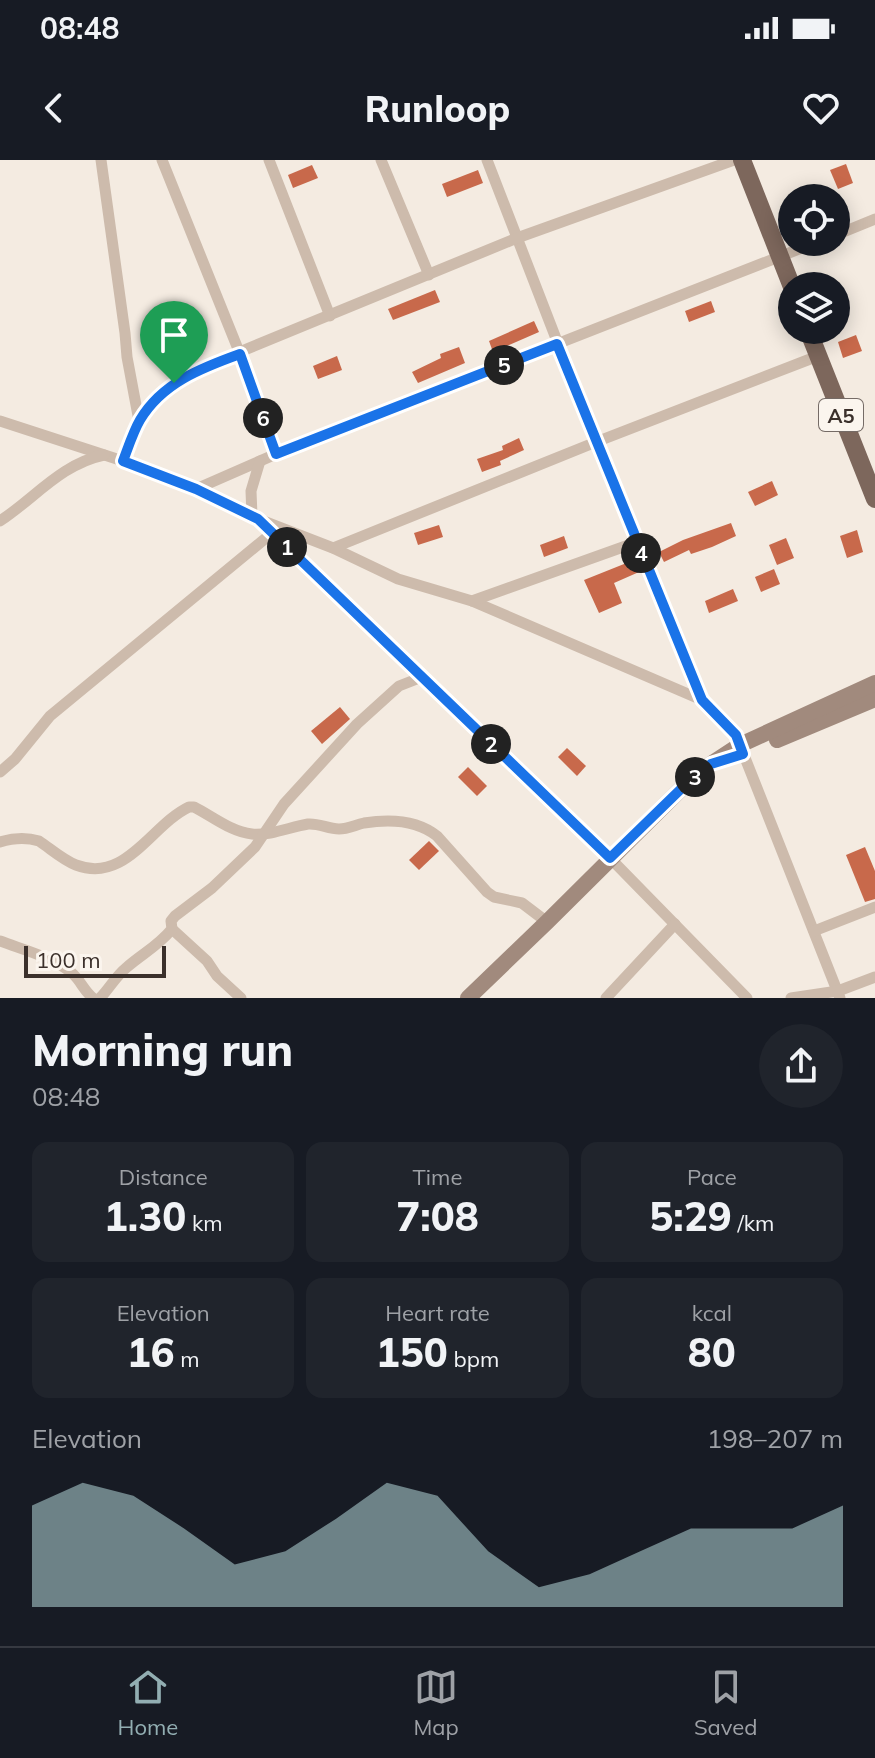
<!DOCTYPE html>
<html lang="en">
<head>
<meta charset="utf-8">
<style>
	:root { --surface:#171b24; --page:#20242c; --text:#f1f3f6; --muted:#9ea1a6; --line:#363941; --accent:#92aeb2 }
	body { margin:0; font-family:Mulish,sans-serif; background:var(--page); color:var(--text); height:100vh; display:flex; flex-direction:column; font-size:30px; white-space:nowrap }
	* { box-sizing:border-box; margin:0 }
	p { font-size:26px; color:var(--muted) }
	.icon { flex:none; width:44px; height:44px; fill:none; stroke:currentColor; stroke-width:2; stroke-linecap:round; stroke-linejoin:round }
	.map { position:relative; height:838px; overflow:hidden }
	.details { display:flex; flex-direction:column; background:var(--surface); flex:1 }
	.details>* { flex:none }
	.fabs { position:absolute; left:778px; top:24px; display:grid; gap:16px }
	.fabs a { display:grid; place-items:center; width:72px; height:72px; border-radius:50%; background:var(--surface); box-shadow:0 4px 20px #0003; font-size:40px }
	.scale { position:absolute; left:24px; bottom:20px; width:142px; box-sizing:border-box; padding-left:8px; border:4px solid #3b302b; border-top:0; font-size:22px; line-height:28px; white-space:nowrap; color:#3b302b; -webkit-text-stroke:6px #fbf5ee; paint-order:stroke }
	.pin { position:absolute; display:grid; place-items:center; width:68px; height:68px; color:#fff; margin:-82px -34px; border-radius:50% 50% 50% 0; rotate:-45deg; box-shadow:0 0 8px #0007 }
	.pin .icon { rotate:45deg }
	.km { position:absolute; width:40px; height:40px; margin:-20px; border-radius:50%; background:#222; color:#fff; font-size:22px; line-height:40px; text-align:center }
	.round { display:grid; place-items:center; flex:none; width:84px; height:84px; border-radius:42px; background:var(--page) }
	.head { display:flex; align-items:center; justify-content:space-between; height:136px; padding:0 32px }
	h1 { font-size:44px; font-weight:800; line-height:60px }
	.stats { display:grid; grid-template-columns:repeat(3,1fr); gap:12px; height:136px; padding:8px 32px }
	.stats div { display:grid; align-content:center; border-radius:16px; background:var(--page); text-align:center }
	.stats b { font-size:40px; font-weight:800 }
	.stats small { font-size:22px; font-weight:400 }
	.stats p { font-size:22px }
	.chart { height:224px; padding:16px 32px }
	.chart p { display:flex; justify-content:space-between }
	.chart svg { width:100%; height:144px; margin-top:8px; fill:var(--accent); opacity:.7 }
	.status { display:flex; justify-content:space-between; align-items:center; height:56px; padding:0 40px; background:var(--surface); direction:ltr }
	.status svg { height:22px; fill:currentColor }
	header { display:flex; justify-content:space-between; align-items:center; height:104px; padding:0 32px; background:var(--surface); font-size:36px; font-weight:800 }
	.menu { display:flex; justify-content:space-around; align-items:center; height:112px; border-top:2px solid var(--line); background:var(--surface); font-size:22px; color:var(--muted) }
	.menu a { display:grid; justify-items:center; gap:4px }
	.menu .selected { color:var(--accent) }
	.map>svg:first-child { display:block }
</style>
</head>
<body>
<div class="status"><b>08:48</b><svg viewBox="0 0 49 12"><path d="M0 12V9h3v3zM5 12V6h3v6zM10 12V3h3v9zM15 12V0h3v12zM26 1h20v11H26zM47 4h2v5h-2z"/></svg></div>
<header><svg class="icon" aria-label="back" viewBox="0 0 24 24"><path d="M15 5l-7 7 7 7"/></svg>Runloop<svg class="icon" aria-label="heart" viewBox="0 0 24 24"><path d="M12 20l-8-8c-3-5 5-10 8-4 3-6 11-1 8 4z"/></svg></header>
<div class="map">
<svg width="875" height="838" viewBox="0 0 875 838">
	<rect width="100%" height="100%" fill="#f4ebe1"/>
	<g fill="#c8694b">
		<polygon points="846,4 853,23 838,29 830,10"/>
		<polygon points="312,5 318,18 293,28 288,15"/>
		<polygon points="478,10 483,23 447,37 442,24"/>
		<polygon points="435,130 440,142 393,160 388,149"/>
		<polygon points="711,141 715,152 689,162 685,151"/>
		<polygon points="534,161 539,172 493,192 489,181"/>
		<polygon points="856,175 862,191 843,198 838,182"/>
		<polygon points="459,187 465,203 418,223 412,212 441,198 440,194"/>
		<polygon points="337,196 342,210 318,219 313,206"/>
		<polygon points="519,278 524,290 500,301 501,305 482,312 477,299 503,290 502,286"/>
		<polygon points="772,321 778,335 755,346 748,332"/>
		<polygon points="731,363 736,376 712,387 691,394 689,390 664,402 659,392 683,380"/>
		<polygon points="439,365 443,377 418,385 414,373"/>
		<polygon points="857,370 863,392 847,398 840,376"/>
		<polygon points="564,376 568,388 544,397 540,385"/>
		<polygon points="786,378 794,398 777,405 769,385"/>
		<polygon points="634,400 639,412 614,423 622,443 599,453 584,420"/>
		<polygon points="774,409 780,424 761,432 755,417"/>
		<polygon points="733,429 738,441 709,453 705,441"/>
		<polygon points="340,547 350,559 322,584 311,571"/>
		<polygon points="567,588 586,606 577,616 558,597"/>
		<polygon points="468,607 487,626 477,636 458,617"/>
		<polygon points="429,681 439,691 419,710 409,700"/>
		<polygon points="865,687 875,711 875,739 865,742 846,695"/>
	</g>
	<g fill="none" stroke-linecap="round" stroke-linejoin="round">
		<g stroke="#cdbbac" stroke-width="11">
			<polyline points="101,0 125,173 127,197 139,261 123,301"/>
			<polyline points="162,0 240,194 276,294"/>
			<polyline points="269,0 330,156"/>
			<polyline points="381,0 429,115"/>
			<polyline points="487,0 596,282 702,540"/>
			<polyline points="836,75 875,59"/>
			<polyline points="0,261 123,301 196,329 258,359 333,388 398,419 472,441 702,540 736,575 840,838"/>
			<polyline points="139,261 159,235 174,223 203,207 517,78 734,0"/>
			<polyline points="196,329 276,294 817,82"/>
			<polyline points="252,356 251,331 260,301"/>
			<path d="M0 361C35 338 61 304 104 295"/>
			<polyline points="264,365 610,698 747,838"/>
			<polyline points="333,388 596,282 818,196"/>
			<polyline points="472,441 637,382"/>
			<polyline points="0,612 15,599 50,556 272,373"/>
			<path d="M0 682C13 678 26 677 39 681 51 689 63 700 76 705 126 724 151 665 189 647H194C212 656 231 672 252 674 270 676 290 667 308 664 319 663 328 669 339 669 348 669 355 665 364 663 389 659 417 660 437 676L487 732 494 737 522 743 547 762"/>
			<polyline points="172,769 207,801 217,816 241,838"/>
			<polyline points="814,771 875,747"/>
			<path d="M0 781C24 790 52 797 72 813 81 821 84 831 93 838"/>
			<path d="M100 838C109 829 116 816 126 808 143 793 157 787 172 769L171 761 175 756 212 728 255 687 284 644 357 564 399 526 422 517"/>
			<polyline points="606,838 675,764"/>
			<polyline points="791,838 838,831 875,817"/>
		</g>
		<g stroke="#a18a7d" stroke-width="16">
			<polyline points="777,580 875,539"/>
			<polyline points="468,838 547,762 683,627 711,604 740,585 875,523"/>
		</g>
		<g stroke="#7d675c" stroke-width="18">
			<polyline points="742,0 792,127"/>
			<polyline points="808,170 875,339"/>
		</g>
	</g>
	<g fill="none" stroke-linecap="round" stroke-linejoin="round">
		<defs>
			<path id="route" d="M557 184 702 540 736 575 743 594 711 604 683 627 610 698 258 359 196 329 123 301C128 288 133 272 140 260 162 223 201 208 240 194L276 294Z"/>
		</defs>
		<use href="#route" stroke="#fff" stroke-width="16"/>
		<use href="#route" stroke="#1a73e8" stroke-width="10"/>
	</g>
	<g text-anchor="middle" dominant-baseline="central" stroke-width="8" stroke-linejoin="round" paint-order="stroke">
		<rect fill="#fbf5ee" stroke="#756b66" stroke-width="2" x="819" y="239" width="44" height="32" rx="6"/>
		<g font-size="20" font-weight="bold" fill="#3b302b">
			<text x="841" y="255">A5</text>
		</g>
	</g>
</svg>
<div class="fabs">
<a><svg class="icon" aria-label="locate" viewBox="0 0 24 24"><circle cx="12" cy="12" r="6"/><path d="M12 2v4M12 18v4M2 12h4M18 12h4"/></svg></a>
<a><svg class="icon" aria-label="layers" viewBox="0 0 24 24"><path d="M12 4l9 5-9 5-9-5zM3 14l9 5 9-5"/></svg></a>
</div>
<div class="scale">100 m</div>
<div class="pin" style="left:174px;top:223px;background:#1e9e55"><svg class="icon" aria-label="arrive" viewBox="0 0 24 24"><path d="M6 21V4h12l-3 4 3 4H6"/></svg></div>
<b class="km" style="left:287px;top:387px">1</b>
<b class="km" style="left:491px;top:584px">2</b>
<b class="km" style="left:695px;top:617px">3</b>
<b class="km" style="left:641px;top:393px">4</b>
<b class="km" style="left:504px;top:205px">5</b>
<b class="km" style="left:263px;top:258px">6</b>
</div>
<section class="details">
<div class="head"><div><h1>Morning run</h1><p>08:48</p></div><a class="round"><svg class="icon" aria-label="share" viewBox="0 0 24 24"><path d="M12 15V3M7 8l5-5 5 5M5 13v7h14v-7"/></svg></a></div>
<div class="stats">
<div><p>Distance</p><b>1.30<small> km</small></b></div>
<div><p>Time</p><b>7:08</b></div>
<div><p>Pace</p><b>5:29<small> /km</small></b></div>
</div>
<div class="stats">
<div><p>Elevation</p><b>16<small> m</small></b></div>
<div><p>Heart rate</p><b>150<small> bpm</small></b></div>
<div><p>kcal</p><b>80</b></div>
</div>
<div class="chart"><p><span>Elevation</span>198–207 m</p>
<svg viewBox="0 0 160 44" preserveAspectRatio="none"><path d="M0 44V13L10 6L20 10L30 20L40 31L50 27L60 17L70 6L80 10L90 27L100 38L110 34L120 27L130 20L140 20L150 20L160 13V44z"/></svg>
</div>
</section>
<nav class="menu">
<a class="selected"><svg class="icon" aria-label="home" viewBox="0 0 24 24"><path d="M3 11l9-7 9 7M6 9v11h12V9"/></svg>Home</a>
<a><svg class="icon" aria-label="map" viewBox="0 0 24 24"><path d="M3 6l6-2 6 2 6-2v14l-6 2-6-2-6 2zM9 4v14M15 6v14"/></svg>Map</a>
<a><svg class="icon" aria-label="saved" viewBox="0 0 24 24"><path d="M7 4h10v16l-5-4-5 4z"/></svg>Saved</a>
</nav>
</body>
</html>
